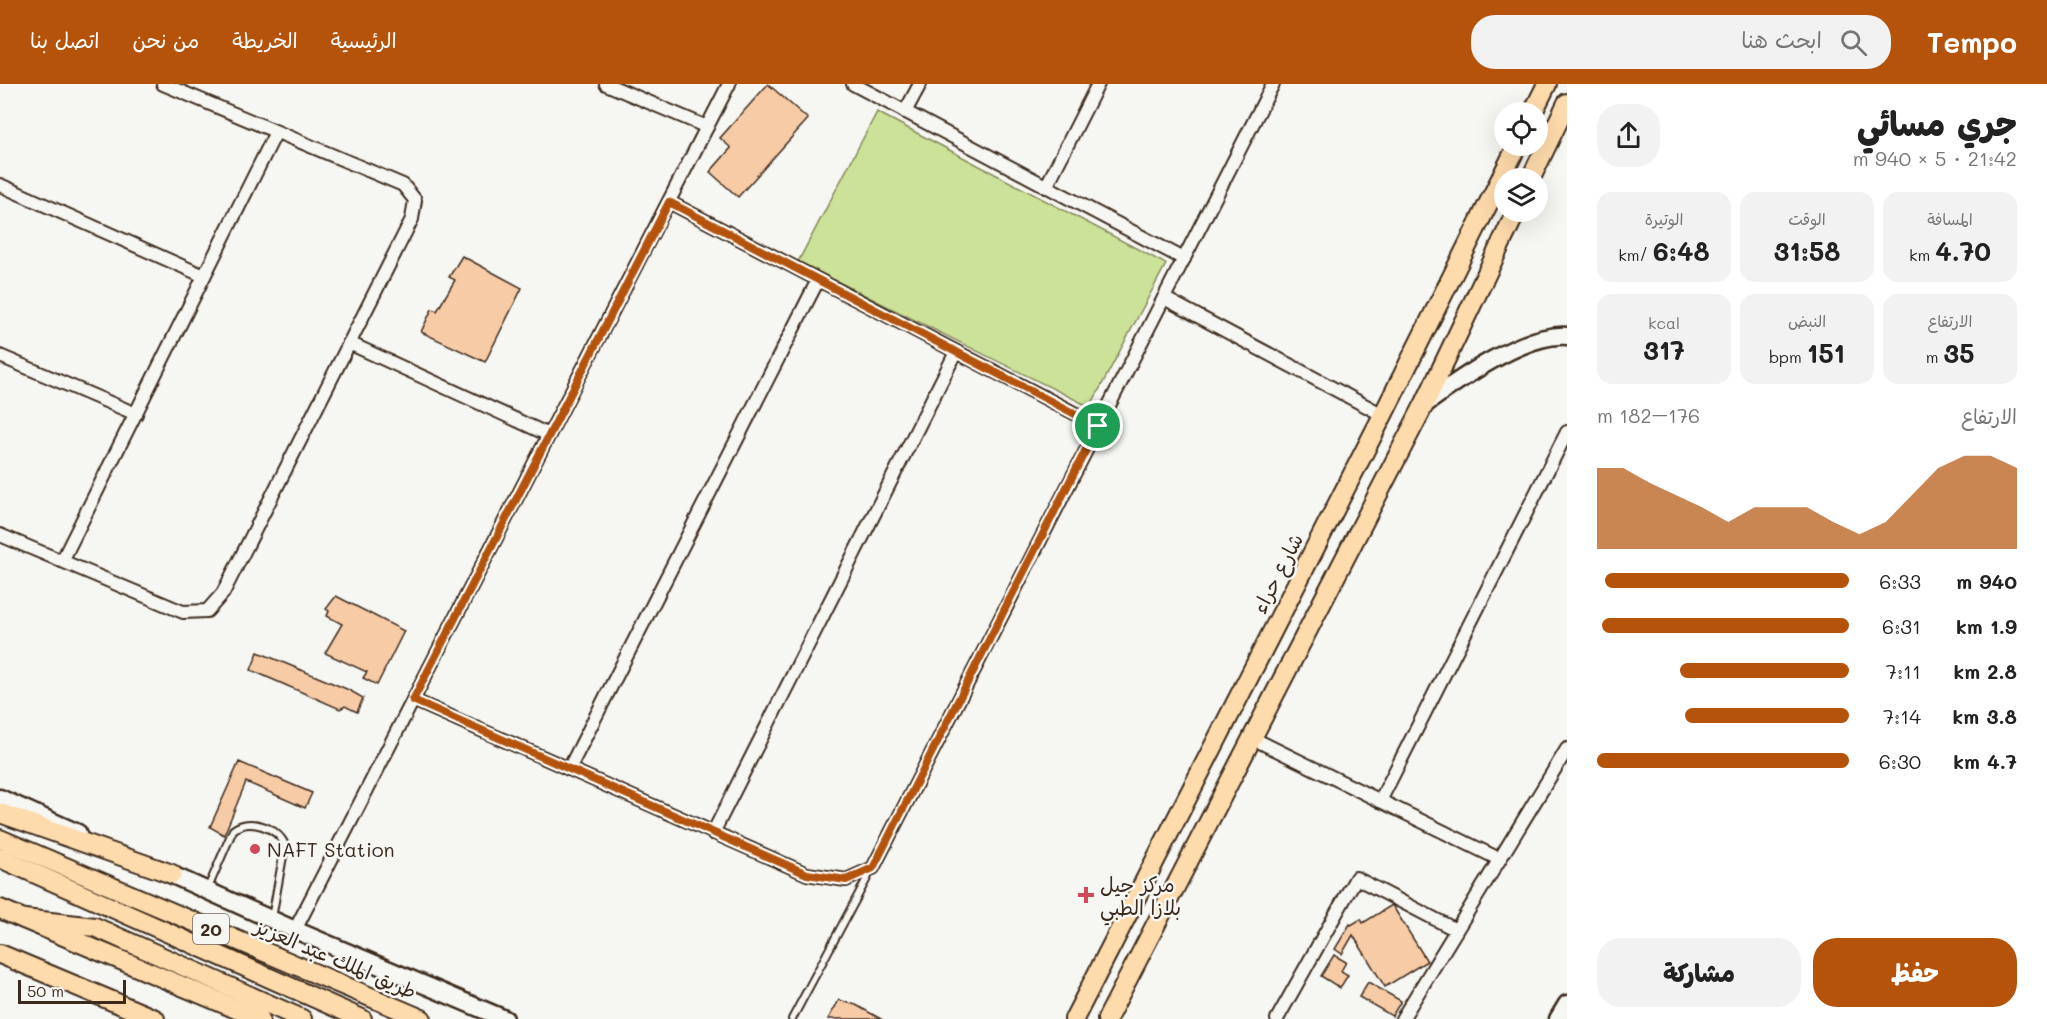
<!DOCTYPE html>
<html lang="ar">
<head>
<meta charset="utf-8">
<style>
	:root { --surface:#fff; --page:#f2f2f2; --text:#222; --muted:#767676; --accent:#b45309 }
	body { margin:0; font-family:Mali,"Playpen Sans Arabic",sans-serif; background:var(--page); color:var(--text); direction:rtl; height:100vh; display:flex; flex-direction:column; font-size:22px; white-space:nowrap }
	* { box-sizing:border-box; margin:0 }
	p { font-size:20px; color:var(--muted) }
	.icon { flex:none; width:33px; height:33px; fill:none; stroke:currentColor; stroke-width:2; stroke-linecap:round; stroke-linejoin:round }
	.map { position:relative; flex:1; overflow:hidden; direction:ltr }
	.panel { display:flex; flex-direction:column; background:var(--surface); width:480px }
	.panel>* { flex:none }
	.controls { position:absolute; left:1494px; top:18px; display:grid; gap:12px }
	.controls a { display:grid; place-items:center; width:54px; height:54px; border-radius:50%; background:var(--surface); box-shadow:0 6px 24px #0002; font-size:30px }
	.scale { position:absolute; left:18px; bottom:15px; width:108px; box-sizing:border-box; padding-left:6px; border:3px solid #3b2a1e; border-top:0; font-size:16px; line-height:21px; white-space:nowrap; color:#3b2a1e; -webkit-text-stroke:4px #f6f6f2; paint-order:stroke }
	.pin { position:absolute; display:grid; place-items:center; width:51px; height:51px; color:#fff; margin:-26px; border:3px solid #fff; border-radius:50%; box-shadow:0 2px 6px #0007 }
	.round { display:grid; place-items:center; flex:none; width:63px; height:63px; border-radius:24px; background:var(--page) }
	.headline { display:flex; align-items:center; justify-content:space-between; height:102px; padding:0 30px }
	h1 { font-size:33px; font-weight:800; line-height:45px }
	.metrics { display:grid; grid-template-columns:repeat(3,1fr); gap:9px; height:102px; padding:6px 30px }
	.metrics div { display:grid; align-content:center; border-radius:15px; background:var(--page); text-align:center }
	.metrics b { font-size:26px; font-weight:800 }
	.metrics small { font-size:16px; font-weight:400 }
	.metrics p { font-size:16px }
	.chart { height:168px; padding:12px 30px }
	.chart p { display:flex; justify-content:space-between }
	.chart svg { width:100%; height:108px; margin-top:6px; fill:var(--accent); opacity:.7 }
	.primary-button { display:flex; gap:12px; margin-top:auto; padding:12px 30px }
	.primary-button a { flex:1; height:69px; border-radius:24px; background:var(--accent); color:#fff; font-size:24px; font-weight:800; line-height:69px; text-align:center }
	.primary-button a+a { background:var(--page); color:var(--text) }
	ul { padding:0 30px; list-style:none; font-size:20px }
	li { display:grid; grid-template-columns:96px 72px 1fr; align-items:center; height:45px }
	li i { height:15px; border-radius:8px; background:var(--accent) }
	header { display:flex; align-items:center; gap:36px; box-sizing:border-box; height:84px; padding:0 30px; background:var(--accent); color:#fff }
	header strong { font-size:28px }
	nav { display:flex; gap:33px; margin-inline-start:auto; font-size:21px }
	.search { width:420px; height:54px; background:var(--page); display:flex; align-items:center; gap:15px; box-sizing:border-box; padding:0 21px; border-radius:24px; color:var(--muted); font-size:22px }
	main { display:flex; flex:1; min-height:0 }
	.map>svg:first-child { display:block }
</style>
</head>
<body>
<header>
<strong>Tempo</strong>
<div class="search"><svg class="icon" aria-label="search" viewBox="0 0 24 24"><circle cx="10" cy="10" r="6"/><path d="M15 15l6 6"/></svg>ابحث هنا</div>
<nav><a>الرئيسية</a><a>الخريطة</a><a>من نحن</a><a>اتصل بنا</a></nav>
</header>
<main>
<section class="panel">
<div class="headline"><div><h1>جري مسائي</h1><p>21:42 · 5 × 940 m</p></div><a class="round"><svg class="icon" aria-label="share" viewBox="0 0 24 24"><path d="M12 15V3M7 8l5-5 5 5M5 13v7h14v-7"/></svg></a></div>
<div class="metrics">
<div><p>المسافة</p><b>4.70<small> km</small></b></div>
<div><p>الوقت</p><b>31:58</b></div>
<div><p>الوتيرة</p><b>6:48<small> /km</small></b></div>
</div>
<div class="metrics">
<div><p>الارتفاع</p><b>35<small> m</small></b></div>
<div><p>النبض</p><b>151<small> bpm</small></b></div>
<div><p>kcal</p><b>317</b></div>
</div>
<div class="chart"><p><span>الارتفاع</span>176–182 m</p>
<svg viewBox="0 0 160 44" preserveAspectRatio="none"><path d="M0 44V11L10 11L20 17L30 22L40 27L50 33L60 27L70 27L80 27L90 33L100 38L110 33L120 22L130 11L140 6L150 6L160 11V44z"/></svg>
</div>
<ul>
<li><b>940 m</b>6:33<i style="width:97%"></i></li>
<li><b>1.9 km</b>6:31<i style="width:98%"></i></li>
<li><b>2.8 km</b>7:11<i style="width:67%"></i></li>
<li><b>3.8 km</b>7:14<i style="width:65%"></i></li>
<li><b>4.7 km</b>6:30<i style="width:100%"></i></li>
</ul>
<div class="primary-button"><a>حفظ</a><a>مشاركة</a></div>
</section>
<div class="map">
<svg width="1567" height="935" viewBox="0 0 1567 935">
	<rect width="100%" height="100%" fill="#f6f6f2"/>
	<filter id="ink" filterUnits="userSpaceOnUse"><feTurbulence type="fractalNoise" baseFrequency=".0167" numOctaves="2"/><feDisplacementMap in="SourceGraphic" scale="12" xChannelSelector="R" yChannelSelector="G"/><feConvolveMatrix kernelMatrix="1 2 1 2 8 2 1 2 1" color-interpolation-filters="sRGB"/></filter>
	<g filter="url(#ink)">
		<polygon fill="#cce298" stroke="#84865b" stroke-width="1.5" points="877,28 1166,180 1090,323 798,178"/>
		<g fill="#f7cba6" stroke="#3b2a1e" stroke-width="1.5">
			<polygon points="768,0 808,35 738,113 710,88 731,64 720,54"/>
			<polygon points="462,172 522,204 485,278 421,248 432,225 437,227 455,196 449,193"/>
			<polygon points="336,512 404,547 377,601 363,594 367,588 325,569 342,540 327,532 329,527 326,525"/>
			<polygon points="258,568 349,606 363,614 357,628 345,622 340,625 251,586"/>
			<polygon points="239,678 312,709 305,724 246,698 224,751 210,743"/>
			<polygon points="1392,821 1427,877 1385,903 1353,851 1342,870 1335,865 1350,840 1351,841 1361,835 1363,839"/>
			<polygon points="1334,871 1346,878 1341,887 1348,891 1340,904 1321,892"/>
			<polygon points="1368,898 1401,917 1392,932 1359,913"/>
			<polygon points="839,916 856,921 881,935 828,935"/>
		</g>
		<g fill="none" stroke-linecap="round" stroke-linejoin="round">
			<defs>
				<g id="lane">
					<path d="M208 804 233 746C249 733 277 743 285 761L272 834"/>
					<polyline points="792,935 871,787"/>
				</g>
				<g id="street">
					<polyline points="606,0 707,43"/>
					<polyline points="853,0 1184,175"/>
					<polyline points="905,28 920,0"/>
					<polyline points="0,101 204,192"/>
					<polyline points="1046,103 1098,0"/>
					<polyline points="669,118 1099,342"/>
					<polyline points="1164,214 1383,331"/>
					<polyline points="349,259 549,351"/>
					<polyline points="0,272 136,330"/>
					<polyline points="0,451 183,528 207,527 223,509 412,135 415,116 403,101 163,0"/>
					<polyline points="62,477 276,48"/>
					<polyline points="413,616 807,790 846,796 873,784 1273,0"/>
					<polyline points="1252,654 1499,775"/>
					<polyline points="569,685 818,196"/>
					<polyline points="1380,717 1567,348"/>
					<polyline points="713,749 956,268"/>
					<polyline points="295,846 729,0"/>
					<polyline points="1277,935 1356,794 1456,846"/>
					<polyline points="1402,935 1567,665"/>
				</g>
				<g id="secondary">
					<path d="M1424 321C1458 296 1524 249 1567 252"/>
					<polyline points="0,714 78,749"/>
					<polyline points="159,785 295,846 505,935"/>
					<polyline points="1558,935 1567,920"/>
				</g>
				<g id="primary">
					<polyline points="1533,28 1547,0"/>
					<polyline points="1531,94 1567,19"/>
					<polyline points="0,729 172,790"/>
					<polyline points="0,755 422,935"/>
					<polyline points="0,774 362,935"/>
					<polyline points="0,825 260,935"/>
					<polyline points="24,835 95,843 302,935"/>
					<polyline points="0,870 155,935"/>
					<polyline points="1074,935 1383,331 1517,62"/>
					<polyline points="1107,935 1424,321 1516,128"/>
				</g>
			</defs>
			<use href="#lane" stroke="#3b2a1e" stroke-width="10"/>
			<use href="#street" stroke="#3b2a1e" stroke-width="16"/>
			<use href="#secondary" stroke="#3b2a1e" stroke-width="21"/>
			<use href="#primary" stroke="#3b2a1e" stroke-width="22"/>
			<use href="#lane" stroke="#f6f6f2" stroke-width="6"/>
			<use href="#street" stroke="#f6f6f2" stroke-width="12"/>
			<use href="#secondary" stroke="#f6f6f2" stroke-width="16"/>
			<use href="#primary" stroke="#fedbac" stroke-width="18"/>
		</g>
	</g>
	<g fill="none" stroke-linecap="round" stroke-linejoin="round" filter="url(#ink)">
		<defs>
			<polygon id="route" points="669,118 1098,342 873,784 846,796 807,790 413,616"/>
		</defs>
		<use href="#route" stroke="#fff" stroke-width="12"/>
		<use href="#route" stroke="#b45309" stroke-width="8"/>
	</g>
	<g fill="#d1495b" stroke="#f6f6f2" stroke-width="2">
		<circle cx="255" cy="765" r="6"/>
		<path d="M1083 802h6v6h6v6h-6v6h-6v-6h-6v-6h6z"/>
	</g>
	<g text-anchor="middle" dominant-baseline="central" stroke-width="5" stroke-linejoin="round" paint-order="stroke">
		<rect fill="#f6f6f2" stroke="#73675e" stroke-width="1.5" x="193" y="830" width="36" height="30" rx="4.5"/>
		<g font-size="18" font-weight="bold" fill="#3b2a1e">
			<text x="211" y="845">20</text>
		</g>
		<g font-size="20" fill="#3b2a1e" stroke="#f6f6f2">
			<text transform="translate(1277 489) rotate(-63)">شارع حراء</text>
			<text transform="translate(336 874) rotate(23)">طريق الملك عبد العزيز</text>
		</g>
		<g font-size="20" fill="#3b2a1e" stroke="#f6f6f2" text-anchor="start">
			<text x="267" y="765">NAFT Station</text>
			<text x="1100" y="800">مركز جيل<tspan x="1100" dy="23">بلازا الطبي</tspan></text>
		</g>
	</g>
</svg>
<div class="controls">
<a><svg class="icon" aria-label="locate" viewBox="0 0 24 24"><circle cx="12" cy="12" r="6"/><path d="M12 2v4M12 18v4M2 12h4M18 12h4"/></svg></a>
<a><svg class="icon" aria-label="layers" viewBox="0 0 24 24"><path d="M12 4l9 5-9 5-9-5zM3 14l9 5 9-5"/></svg></a>
</div>
<div class="scale">50 m</div>
<div class="pin" style="left:1098px;top:342px;background:#1e9e55"><svg class="icon" aria-label="arrive" viewBox="0 0 24 24"><path d="M6 21V4h12l-3 4 3 4H6"/></svg></div>
</div>
</main>
</body>
</html>
